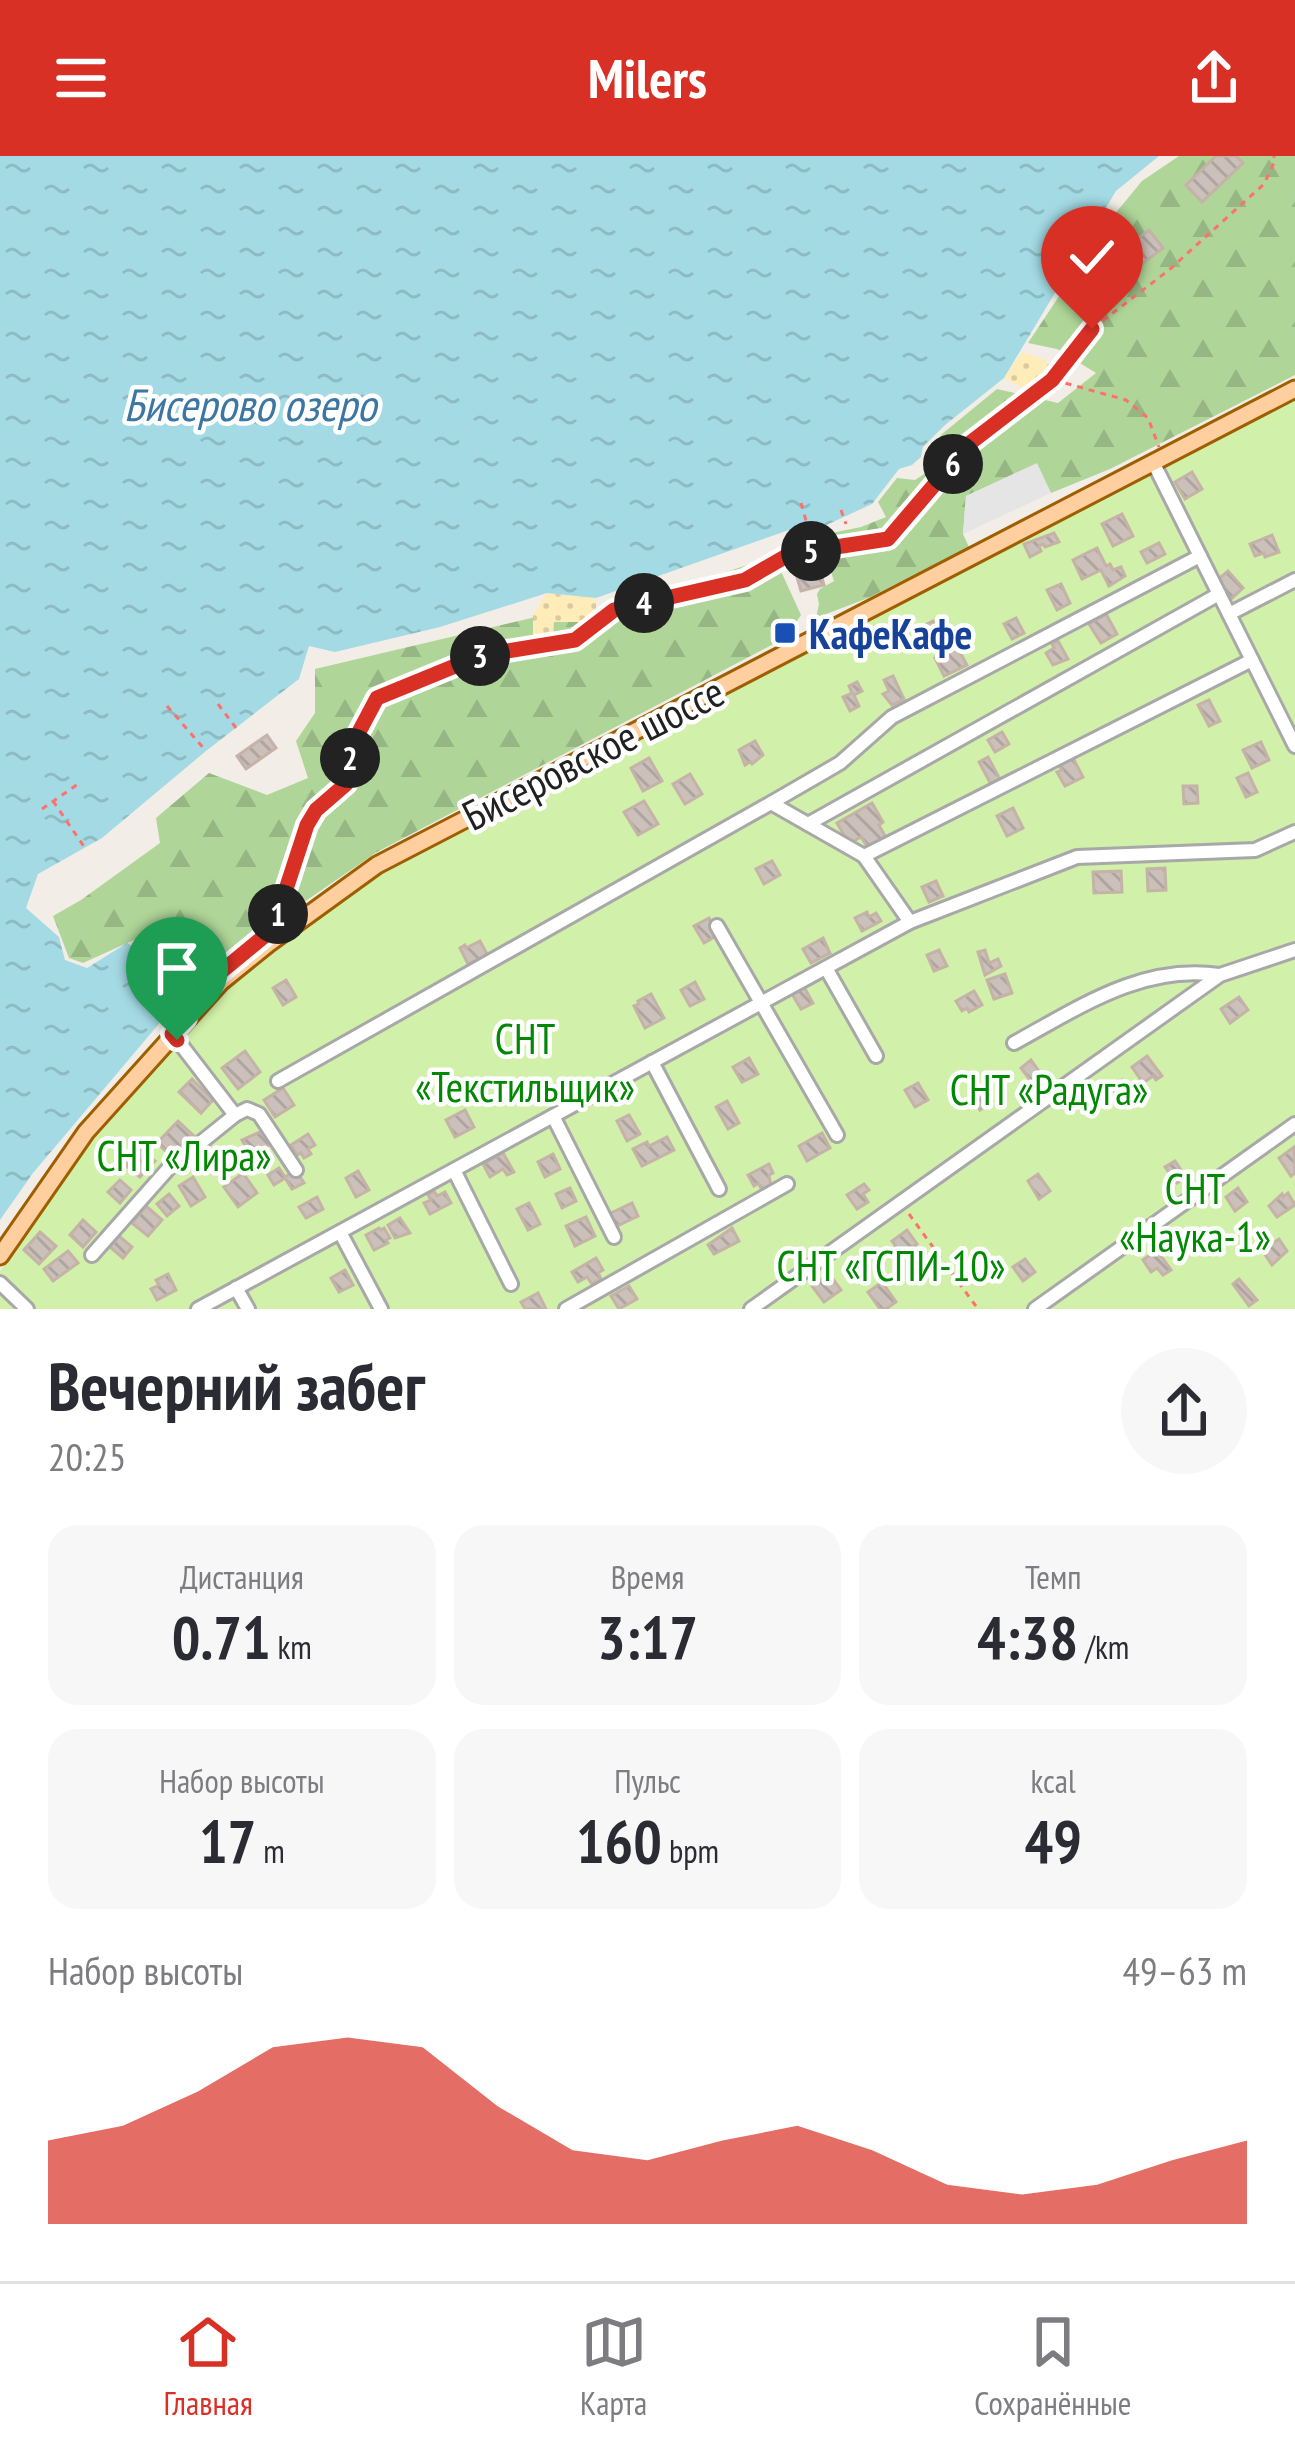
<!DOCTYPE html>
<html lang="ru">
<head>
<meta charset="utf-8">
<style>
	:root { --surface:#fff; --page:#f7f7f7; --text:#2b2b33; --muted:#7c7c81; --line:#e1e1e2; --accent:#d93025 }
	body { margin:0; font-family:"PT Sans Narrow",sans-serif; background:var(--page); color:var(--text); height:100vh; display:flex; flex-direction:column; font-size:45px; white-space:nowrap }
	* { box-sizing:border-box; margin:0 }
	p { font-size:39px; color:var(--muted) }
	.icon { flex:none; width:66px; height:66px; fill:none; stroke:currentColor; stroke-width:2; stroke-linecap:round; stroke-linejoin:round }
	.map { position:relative; height:1153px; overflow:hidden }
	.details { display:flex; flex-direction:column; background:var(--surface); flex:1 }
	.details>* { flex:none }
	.pin { position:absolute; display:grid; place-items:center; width:102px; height:102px; color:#fff; margin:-123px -51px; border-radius:50% 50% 50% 0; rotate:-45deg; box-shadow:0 0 12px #0007 }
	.pin .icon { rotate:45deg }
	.km { position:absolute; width:60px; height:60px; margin:-30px; border-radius:50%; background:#222; color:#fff; font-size:33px; line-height:60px; text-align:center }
	.round { display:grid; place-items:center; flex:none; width:126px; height:126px; border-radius:63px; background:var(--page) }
	.head { display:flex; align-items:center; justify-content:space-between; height:204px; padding:0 48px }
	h1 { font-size:66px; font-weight:700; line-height:90px }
	.stats { display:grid; grid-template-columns:repeat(3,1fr); gap:18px; height:204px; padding:12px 48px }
	.stats div { display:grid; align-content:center; border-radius:30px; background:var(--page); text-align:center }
	.stats b { font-size:60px; font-weight:700 }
	.stats small { font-size:33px; font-weight:400 }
	.stats p { font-size:33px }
	.chart { height:336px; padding:24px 48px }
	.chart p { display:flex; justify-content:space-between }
	.chart svg { width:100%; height:216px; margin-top:12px; fill:var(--accent); opacity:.7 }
	header { display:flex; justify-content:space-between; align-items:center; height:156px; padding:0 48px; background:var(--accent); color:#fff; font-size:54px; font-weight:700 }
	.menu { display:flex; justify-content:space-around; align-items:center; height:168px; border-top:3px solid var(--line); background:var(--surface); font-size:33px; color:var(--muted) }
	.menu a { display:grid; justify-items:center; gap:6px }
	.menu .selected { color:var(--accent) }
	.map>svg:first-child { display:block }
</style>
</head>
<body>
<header><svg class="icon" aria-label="menu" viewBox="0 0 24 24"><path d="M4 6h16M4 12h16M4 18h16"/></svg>Milers<svg class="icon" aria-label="share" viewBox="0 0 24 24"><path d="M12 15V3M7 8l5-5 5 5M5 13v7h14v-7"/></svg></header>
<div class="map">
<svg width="1295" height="1153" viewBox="0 0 1295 1153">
	<defs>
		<pattern id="forest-firs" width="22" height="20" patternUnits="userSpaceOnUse" patternTransform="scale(3)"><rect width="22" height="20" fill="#afd598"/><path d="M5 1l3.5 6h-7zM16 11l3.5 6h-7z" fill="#96b783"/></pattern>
		<pattern id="sand-dots" width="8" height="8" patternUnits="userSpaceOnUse" patternTransform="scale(3)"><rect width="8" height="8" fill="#ffecb9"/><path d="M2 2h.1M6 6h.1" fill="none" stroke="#daca9f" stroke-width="1.8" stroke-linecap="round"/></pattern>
		<pattern id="water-ripples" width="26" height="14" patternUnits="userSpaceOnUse" patternTransform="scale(3)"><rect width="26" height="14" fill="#a4dae4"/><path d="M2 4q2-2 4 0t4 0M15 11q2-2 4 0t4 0" fill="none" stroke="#8dbbc3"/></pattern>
		<pattern id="building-back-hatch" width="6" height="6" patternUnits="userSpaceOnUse" patternTransform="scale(3)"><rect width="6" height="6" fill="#cbc0ba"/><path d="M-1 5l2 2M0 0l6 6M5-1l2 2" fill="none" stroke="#aea5a0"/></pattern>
	</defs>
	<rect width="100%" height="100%" fill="#f2eee7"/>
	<polygon fill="#d1f0a9" points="1295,242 1295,1153 0,1153 0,1115 92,981 177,884 227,831 273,793 382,715"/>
	<g fill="url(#forest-firs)">
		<polygon points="1179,0 1295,0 1295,219 1110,313 1051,337 1036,308 966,340 963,378 969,391 868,442 816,462 819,448 817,438 820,433 834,425 831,416 804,393 802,383 861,371 886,361 878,346 897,322 915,324 930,314 926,300 942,278 997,233 1058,247 1096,217 1057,193 1028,187 1109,65 1142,25"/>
		<polygon points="774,400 801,459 787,481 377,696 275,766 188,845 136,783 83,807 69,802 53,760 81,744 160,687 156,662 209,617 267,639 308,622 296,585 315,557 315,513 540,460 581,465"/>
	</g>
	<g fill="url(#sand-dots)">
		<polygon points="1022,196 1044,203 1062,222 1053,237 1032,237 1004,222"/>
		<polygon points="547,437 596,442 596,466 554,466 553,482 533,482 533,459"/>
	</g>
	<polygon fill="#e5e5e5" points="1037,307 1051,337 963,378 966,340"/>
	<g fill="url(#water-ripples)">
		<polygon points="0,0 1159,0 1116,35 1004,222 945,269 923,291 921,301 912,309 899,313 872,348 820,372 806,368 596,442 547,437 440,471 335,496 309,490 299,523 206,595 102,682 38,718 26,752 59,781 65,804 87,812 127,787 152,802 179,844 33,1017 0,1064"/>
		<polygon points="169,777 198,791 205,801 185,821 157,791"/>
	</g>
	<g fill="url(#building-back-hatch)" stroke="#c6b3a8" stroke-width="3">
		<polygon points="1216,0 1236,0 1243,7 1202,46 1186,29"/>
		<polygon points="1149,74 1163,92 1142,108 1128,90"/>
		<polygon points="1192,316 1202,333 1185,343 1175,326"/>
		<polygon points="1122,358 1133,380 1113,390 1102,368"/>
		<polygon points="1054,377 1059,386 1045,391 1043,388 1039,390 1041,395 1030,401 1024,388"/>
		<polygon points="1272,379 1279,396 1265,401 1264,397 1255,400 1250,388"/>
		<polygon points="1159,387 1165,398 1147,407 1141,396"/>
		<polygon points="1097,392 1106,410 1110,408 1113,414 1121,411 1125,420 1109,430 1101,414 1082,423 1073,404"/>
		<polygon points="813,400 816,414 799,418 796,404"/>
		<polygon points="820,415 824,429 801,435 797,421"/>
		<polygon points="1228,415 1243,432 1231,443 1216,425"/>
		<polygon points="1061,428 1070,447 1057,454 1047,434"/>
		<polygon points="1106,458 1117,478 1101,487 1089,468"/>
		<polygon points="1016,462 1024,477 1012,483 1004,468"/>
		<polygon points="933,465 938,477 934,479 936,484 918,492 913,482 920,479 917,473"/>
		<polygon points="1058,485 1068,503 1053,509 1046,497 1054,492 1052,488"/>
		<polygon points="957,491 967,509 944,520 935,502"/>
		<polygon points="893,520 904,543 892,549 883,538 889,535 884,524"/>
		<polygon points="857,526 862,535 854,539 859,550 850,555 843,541 852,537 849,530"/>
		<polygon points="1209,544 1220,565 1209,570 1198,549"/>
		<polygon points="1002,576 1009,588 995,596 988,584"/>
		<polygon points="267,579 276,592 246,613 237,600"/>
		<polygon points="755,585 763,599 752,608 750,606 745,609 739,594"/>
		<polygon points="1261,586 1269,604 1252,612 1243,594"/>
		<polygon points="988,601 1002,627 993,632 979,606"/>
		<polygon points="649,602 662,625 643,635 631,612"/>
		<polygon points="1073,602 1083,621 1065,630 1057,616 1062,614 1059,609"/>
		<polygon points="1248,617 1257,636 1246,641 1237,622"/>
		<polygon points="690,618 702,638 685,648 673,628"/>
		<polygon points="1183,630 1197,630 1198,647 1184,648"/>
		<polygon points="644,645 658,668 638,679 624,656"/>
		<polygon points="872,647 883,666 879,669 886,682 868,692 861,681 849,688 837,667"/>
		<polygon points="1013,652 1023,672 1007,680 997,660"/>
		<polygon points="772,705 780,719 764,728 756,713"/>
		<polygon points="1165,712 1166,734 1148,735 1147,713"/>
		<polygon points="1121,715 1122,736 1094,737 1093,716"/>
		<polygon points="936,725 943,740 929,746 922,731"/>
		<polygon points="867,756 869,761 876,757 881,765 862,775 855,762"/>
		<polygon points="709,762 718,779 704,787 694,770"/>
		<polygon points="823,782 830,797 811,807 803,793"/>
		<polygon points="480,785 488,800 468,808 460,792 465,789 466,792"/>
		<polygon points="939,794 947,810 934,815 927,799"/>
		<polygon points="985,794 989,807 998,803 1001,810 985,819 978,796"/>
		<polygon points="1005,818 1012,837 994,843 987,824"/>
		<polygon points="286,824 296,841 283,849 273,832"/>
		<polygon points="695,826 704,843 690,850 681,834"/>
		<polygon points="804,831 813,847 801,853 792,838"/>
		<polygon points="974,835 982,849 969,856 967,852 962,855 956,845"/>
		<polygon points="651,838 664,862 645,872 634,850 639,848 638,845"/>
		<polygon points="1239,841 1248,854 1230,867 1221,853"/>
		<polygon points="245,895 260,916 238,933 222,912"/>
		<polygon points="1147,900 1162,920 1156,924 1153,920 1143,927 1132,911"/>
		<polygon points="749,902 758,918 742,926 733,911"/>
		<polygon points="1031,904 1043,921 1033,928 1021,912"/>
		<polygon points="192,923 213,944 201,957 179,936"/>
		<polygon points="1122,924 1130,935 1115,948 1106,935"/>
		<polygon points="918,927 928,944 915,951 905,934"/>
		<polygon points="982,931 992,945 980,954 972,938"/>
		<polygon points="283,932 294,949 275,961 264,944"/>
		<polygon points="727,945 739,967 728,973 716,951"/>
		<polygon points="465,954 474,971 455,981 446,964"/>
		<polygon points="629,959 640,978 627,985 617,965"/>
		<polygon points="178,965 193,979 172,1001 157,987"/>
		<polygon points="264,974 271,988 250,999 242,984"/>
		<polygon points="822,977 830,992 807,1005 799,990"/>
		<polygon points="308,978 315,989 308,993 311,998 304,1002 301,997 297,999 291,989"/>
		<polygon points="667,981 674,994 642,1010 633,993 647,986 649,990"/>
		<polygon points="1294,991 1295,1017 1291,1020 1279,1002"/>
		<polygon points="140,992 155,1005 140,1021 125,1009"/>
		<polygon points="503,997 514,1016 507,1019 503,1013 490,1021 483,1008"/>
		<polygon points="553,998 560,1013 545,1021 538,1006"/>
		<polygon points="1175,1005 1186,1021 1177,1027 1165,1011"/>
		<polygon points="769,1008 773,1017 769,1019 771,1031 763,1036 758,1027 754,1030 748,1019"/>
		<polygon points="279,1012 285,1021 296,1014 304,1027 292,1033 285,1022 274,1029 268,1019"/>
		<polygon points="358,1015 369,1034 356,1041 346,1022"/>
		<polygon points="243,1017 257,1037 238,1051 224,1031"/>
		<polygon points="1038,1018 1050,1035 1039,1043 1028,1025"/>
		<polygon points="193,1021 205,1041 191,1050 179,1030"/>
		<polygon points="120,1024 131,1034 120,1047 108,1036"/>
		<polygon points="864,1028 869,1034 863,1038 868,1046 857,1053 847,1039"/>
		<polygon points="570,1032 576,1045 562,1052 556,1038"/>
		<polygon points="1238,1032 1247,1046 1235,1055 1226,1041"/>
		<polygon points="434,1035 437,1040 445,1036 451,1047 430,1058 424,1047 431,1044 428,1039"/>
		<polygon points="1288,1037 1295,1049 1277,1061 1269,1050 1282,1038 1283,1041"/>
		<polygon points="169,1038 179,1050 167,1060 157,1048"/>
		<polygon points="317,1041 323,1053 306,1062 299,1051"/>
		<polygon points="529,1047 540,1068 528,1074 517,1053"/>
		<polygon points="632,1047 638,1060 615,1071 609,1058"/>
		<polygon points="146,1050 162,1064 148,1080 132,1067"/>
		<polygon points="586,1061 595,1080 575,1090 566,1070"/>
		<polygon points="400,1062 410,1077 395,1082 388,1069"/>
		<polygon points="83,1064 96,1076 83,1091 70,1079"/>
		<polygon points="379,1072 381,1074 384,1072 390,1082 386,1084 388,1087 374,1094 366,1079"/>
		<polygon points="732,1072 739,1085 714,1098 708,1089"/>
		<polygon points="907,1074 917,1088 902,1099 892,1085"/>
		<polygon points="40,1076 56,1090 39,1108 24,1094"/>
		<polygon points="119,1080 132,1091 123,1102 110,1091"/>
		<polygon points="1279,1083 1287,1095 1272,1109 1262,1094"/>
		<polygon points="1157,1094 1171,1114 1163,1119 1157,1112 1151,1116 1143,1104"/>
		<polygon points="68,1095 78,1107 53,1125 44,1113"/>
		<polygon points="596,1102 603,1114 598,1117 601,1123 592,1128 587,1121 578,1126 572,1116"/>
		<polygon points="1025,1103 1035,1116 1023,1125 1013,1111"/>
		<polygon points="345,1114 353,1129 339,1136 331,1122"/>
		<polygon points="168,1118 176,1134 157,1144 151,1133 159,1129 156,1124"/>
		<polygon points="829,1118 841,1134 824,1146 812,1130"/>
		<polygon points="1239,1123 1257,1144 1249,1150 1233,1128"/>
		<polygon points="882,1126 896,1146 886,1153 880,1153 868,1136"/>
		<polygon points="629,1130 637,1143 619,1153 611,1140"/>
		<polygon points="538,1137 546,1153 525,1153 521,1146"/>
	</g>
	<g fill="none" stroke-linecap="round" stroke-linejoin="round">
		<defs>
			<g id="minor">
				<polyline points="1153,306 1295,590"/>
				<polyline points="1229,458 1295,424"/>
				<polyline points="771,647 840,607 892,561 1200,400"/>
				<polyline points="808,668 1219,438"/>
				<polyline points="910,766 864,700 1252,504"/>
				<polyline points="717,770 837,979"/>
				<polyline points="826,812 876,900"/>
				<path d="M1014 887C1080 851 1142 808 1219 819"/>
				<polyline points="652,906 719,1033"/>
				<polyline points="278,925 771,647 864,700"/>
				<polyline points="235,959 247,953 259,958 296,1014"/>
				<polyline points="553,960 614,1081"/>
				<polyline points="454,1014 511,1128"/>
				<polyline points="340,1076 381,1153"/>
				<polyline points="92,1099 168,1013 235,959 172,877"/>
				<polyline points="0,1127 27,1153"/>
				<polyline points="236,1132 248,1153"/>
				<polyline points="198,1153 910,766 1077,701 1255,694 1295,676"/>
				<polyline points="566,1153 787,1028"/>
				<polyline points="751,1153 1220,819 1295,794"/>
				<polyline points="1035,1153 1295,968"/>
			</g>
			<polyline id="major" points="0,1100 86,976 221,826 268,788 377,709 1295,233"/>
		</defs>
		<use href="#minor" stroke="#a8a8a8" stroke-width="18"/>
		<use href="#major" stroke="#9f5f00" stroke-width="21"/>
		<g stroke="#ff706c" stroke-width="3" stroke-dasharray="6 6" stroke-linecap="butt">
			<polyline points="1054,224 1126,244 1148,262 1159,291"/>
			<polyline points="801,347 807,368"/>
			<polyline points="841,354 846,368"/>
			<polyline points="218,548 236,572"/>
			<polyline points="167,550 206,595"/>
			<polyline points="53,645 85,692"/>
			<polyline points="42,653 81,626"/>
			<polyline points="275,768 307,669 316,654 346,628 351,591 377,542 482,499 575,484 614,455 745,424 790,398 888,383 971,287 1052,224 1092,173 1169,114 1264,28 1274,7 1274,0"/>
			<polyline points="909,1058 978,1153"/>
		</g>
		<use href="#minor" stroke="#fff" stroke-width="12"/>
		<use href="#major" stroke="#ffcfa0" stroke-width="15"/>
	</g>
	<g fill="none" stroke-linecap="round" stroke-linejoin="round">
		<defs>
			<polyline id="route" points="177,884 172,878 186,862 181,857 216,820 273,773 307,669 316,654 346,628 351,591 377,542 482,499 575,484 614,454 745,424 790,398 888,383 970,287 1052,224 1092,173"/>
		</defs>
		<use href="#route" stroke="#fff" stroke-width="24"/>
		<use href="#route" stroke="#d93025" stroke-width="15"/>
	</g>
	<rect fill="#1a4fb4" stroke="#fff" stroke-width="4.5" x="773" y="465" width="24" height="24" rx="6"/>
	<g text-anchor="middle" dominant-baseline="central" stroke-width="9" stroke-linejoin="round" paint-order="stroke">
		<g font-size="42" font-weight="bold" fill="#164399" stroke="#fff" text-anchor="start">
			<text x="809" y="477">КафеКафе</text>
		</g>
		<g font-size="42" fill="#212121" stroke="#fff">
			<text transform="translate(593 597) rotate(-27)">Бисеровское шоссе</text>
		</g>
		<g font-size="42" fill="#028803" stroke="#fff">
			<text x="525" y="882">СНТ<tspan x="525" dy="48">«Текстильщик»</tspan></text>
			<text x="1049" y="933">СНТ «Радуга»</text>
			<text x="184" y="999">СНТ «Лира»</text>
			<text x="1195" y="1032">СНТ<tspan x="1195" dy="48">«Наука-1»</tspan></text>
			<text x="891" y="1109">СНТ «ГСПИ-10»</text>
		</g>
		<g font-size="45" font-style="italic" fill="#3c76a2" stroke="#fff">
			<text x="250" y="248">Бисерово озеро</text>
		</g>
	</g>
</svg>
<div class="pin" style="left:177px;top:884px;background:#1e9e55"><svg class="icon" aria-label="arrive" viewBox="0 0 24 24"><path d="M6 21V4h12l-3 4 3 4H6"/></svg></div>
<div class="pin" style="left:1092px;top:173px;background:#d93025"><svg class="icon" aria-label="check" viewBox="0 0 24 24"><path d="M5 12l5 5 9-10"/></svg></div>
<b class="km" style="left:278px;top:758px">1</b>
<b class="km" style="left:350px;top:602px">2</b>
<b class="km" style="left:480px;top:500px">3</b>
<b class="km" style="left:644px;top:447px">4</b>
<b class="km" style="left:811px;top:395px">5</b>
<b class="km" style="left:953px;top:308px">6</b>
</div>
<section class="details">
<div class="head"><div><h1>Вечерний забег</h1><p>20:25</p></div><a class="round"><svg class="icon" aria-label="share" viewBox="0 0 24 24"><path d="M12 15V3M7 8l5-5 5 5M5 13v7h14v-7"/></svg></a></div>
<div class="stats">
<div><p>Дистанция</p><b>0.71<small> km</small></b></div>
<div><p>Время</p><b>3:17</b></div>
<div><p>Темп</p><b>4:38<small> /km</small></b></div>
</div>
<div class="stats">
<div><p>Набор высоты</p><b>17<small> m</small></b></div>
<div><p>Пульс</p><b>160<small> bpm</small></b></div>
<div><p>kcal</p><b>49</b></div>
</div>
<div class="chart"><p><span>Набор высоты</span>49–63 m</p>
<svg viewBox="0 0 160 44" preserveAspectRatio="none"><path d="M0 44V27L10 24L20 17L30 8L40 6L50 8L60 20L70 29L80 31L90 27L100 24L110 29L120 36L130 38L140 36L150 31L160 27V44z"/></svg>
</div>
</section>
<nav class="menu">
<a class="selected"><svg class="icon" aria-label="home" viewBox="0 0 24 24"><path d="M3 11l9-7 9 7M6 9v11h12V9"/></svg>Главная</a>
<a><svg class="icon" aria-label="map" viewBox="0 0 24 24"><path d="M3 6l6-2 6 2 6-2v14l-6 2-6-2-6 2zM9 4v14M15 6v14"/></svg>Карта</a>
<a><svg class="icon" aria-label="saved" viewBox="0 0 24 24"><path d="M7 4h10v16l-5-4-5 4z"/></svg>Сохранённые</a>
</nav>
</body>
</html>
